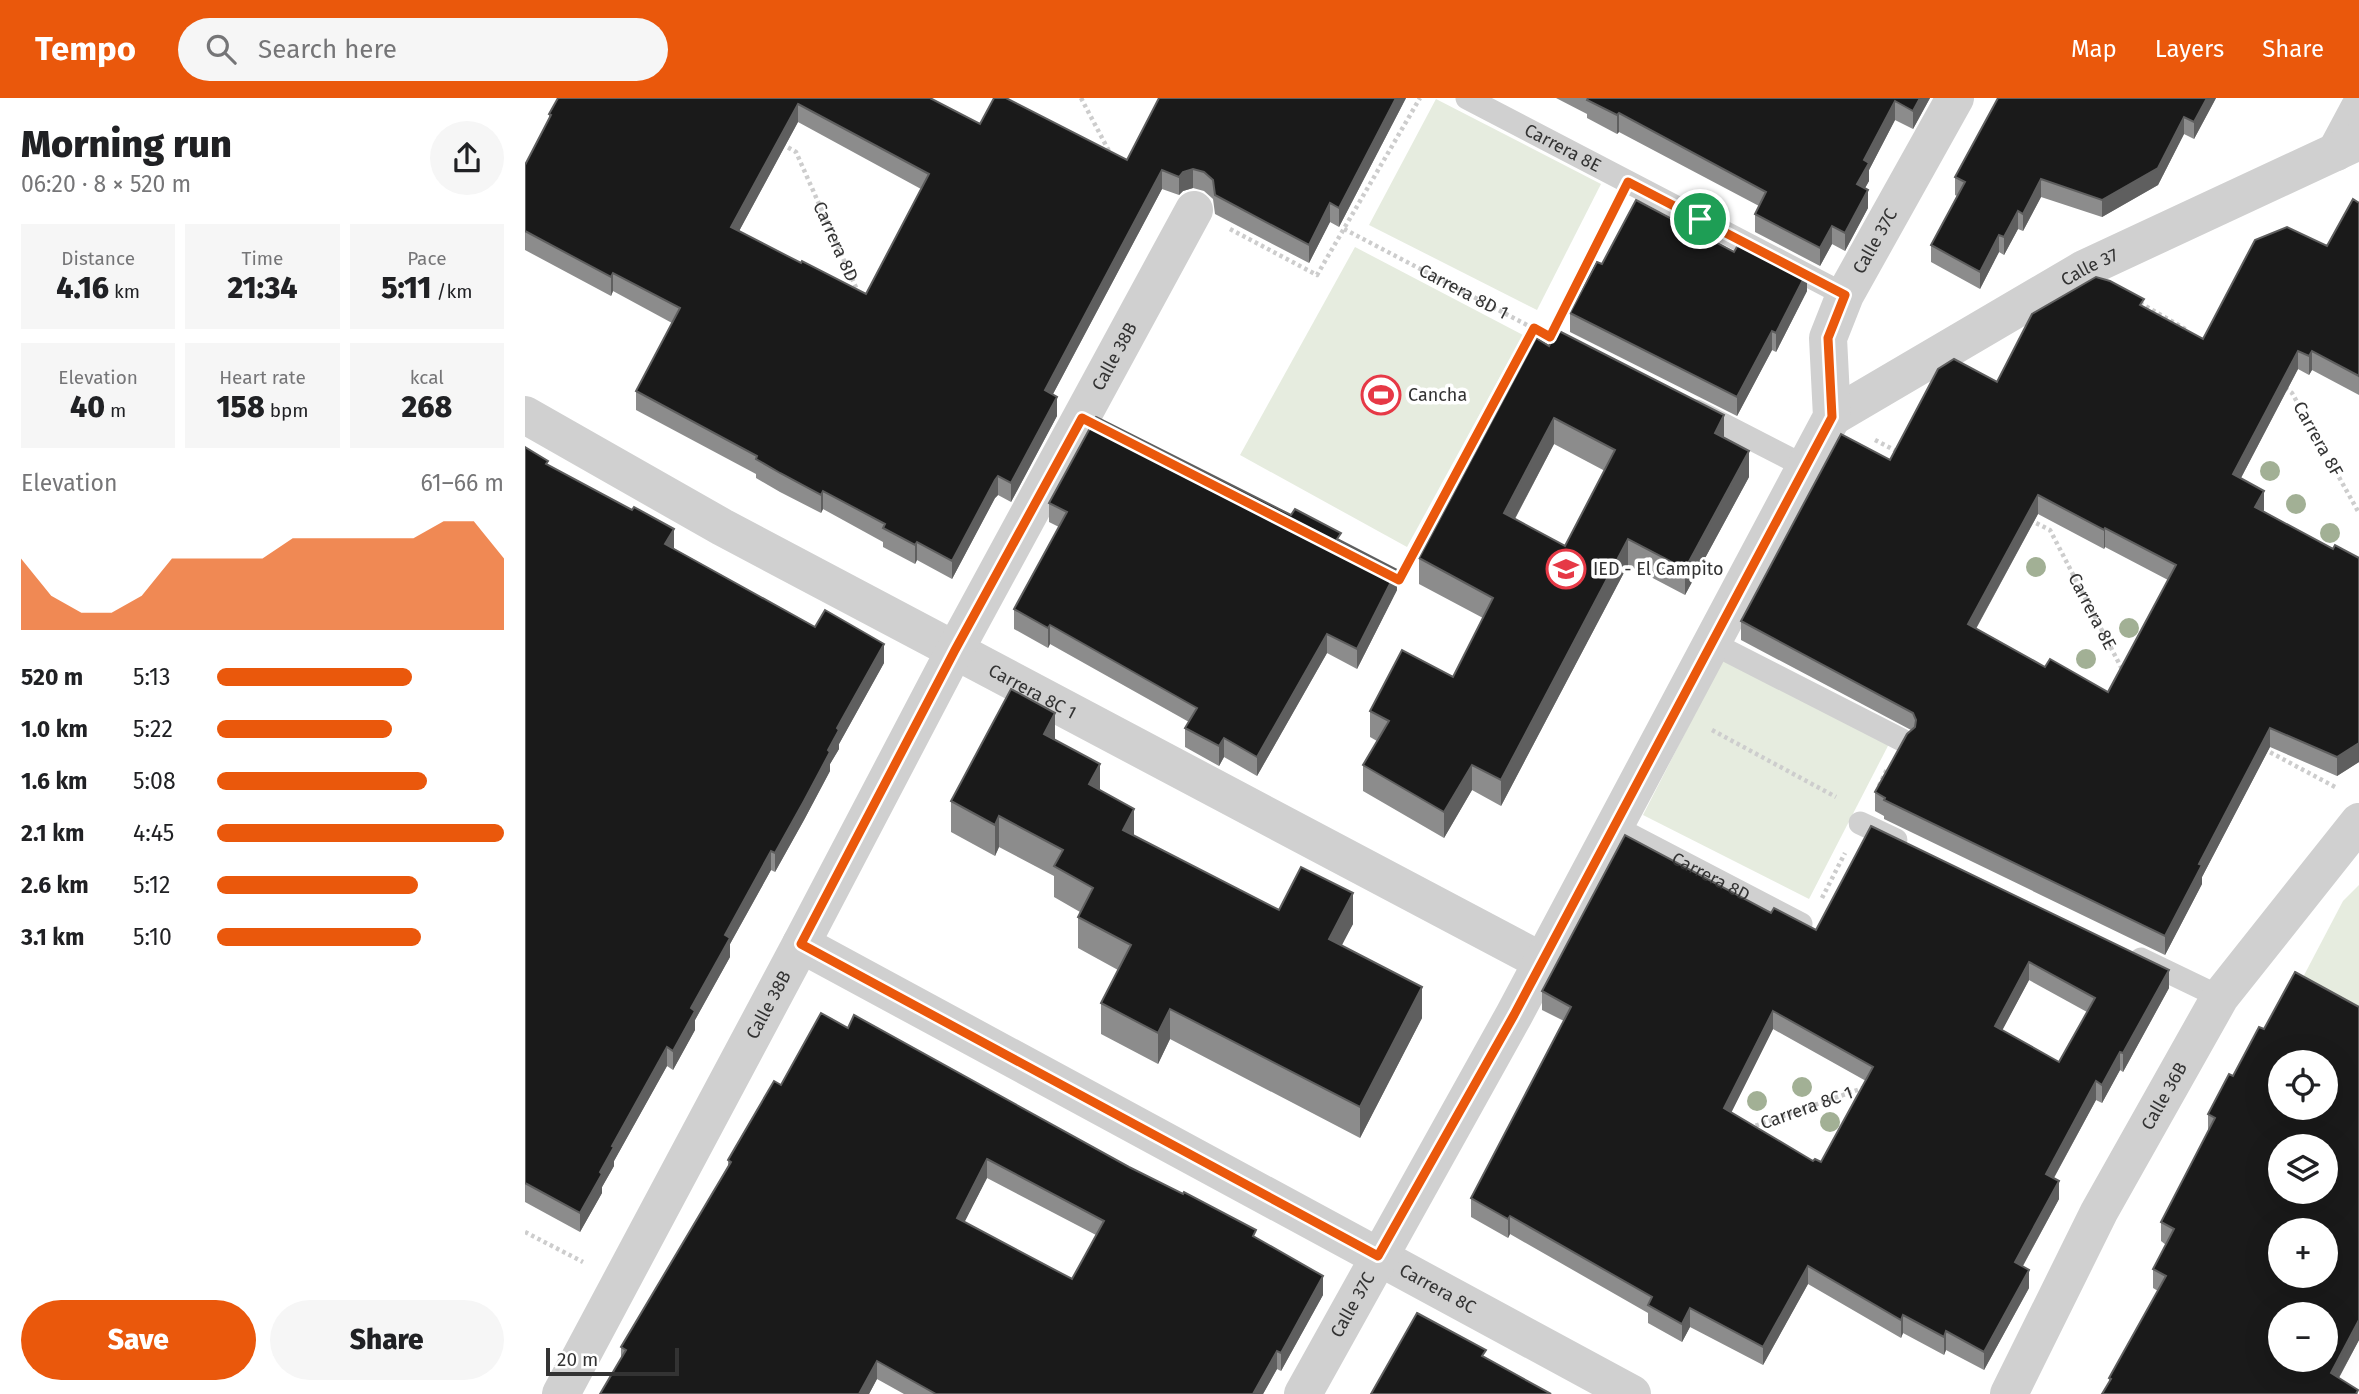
<!DOCTYPE html>
<html lang="en">
<head>
<meta charset="utf-8">
<style>
	:root { --surface:#fff; --page:#f6f6f6; --text:#202124; --muted:#757577; --accent:#ea580c }
	body { margin:0; font-family:"Fira Sans",sans-serif; background:var(--page); color:var(--text); height:100vh; display:flex; flex-direction:column; font-size:26px; white-space:nowrap }
	* { box-sizing:border-box; margin:0 }
	p { font-size:23px; color:var(--muted) }
	.icon { flex:none; width:38px; height:38px; fill:none; stroke:currentColor; stroke-width:2; stroke-linecap:round; stroke-linejoin:round }
	.map { position:relative; flex:1; overflow:hidden }
	.side { display:flex; flex-direction:column; background:var(--surface); width:525px }
	.side>* { flex:none }
	.tools { position:absolute; left:1743px; top:952px; display:grid; gap:14px }
	.tools a { display:grid; place-items:center; width:70px; height:70px; border-radius:50%; background:var(--surface); box-shadow:0 7px 28px #0002; font-size:35px }
	.scale { position:absolute; left:21px; bottom:18px; width:133px; box-sizing:border-box; padding-left:7px; border:4px solid #333; border-top:0; font-size:19px; line-height:24px; white-space:nowrap; color:#333; -webkit-text-stroke:5px #fff; paint-order:stroke }
	.pin { position:absolute; display:grid; place-items:center; width:60px; height:60px; color:#fff; margin:-30px; border:4px solid #fff; border-radius:50%; box-shadow:0 2px 7px #0007 }
	.round { display:grid; place-items:center; flex:none; width:74px; height:74px; border-radius:37px; background:var(--page) }
	.headline { display:flex; align-items:center; justify-content:space-between; height:119px; padding:0 21px }
	h1 { font-size:38px; font-weight:800; line-height:52px }
	.figures { display:grid; grid-template-columns:repeat(3,1fr); gap:10px; height:119px; padding:7px 21px }
	.figures div { display:grid; align-content:center; border-radius:0px; background:var(--page); text-align:center }
	.figures b { font-size:30px; font-weight:800 }
	.figures small { font-size:19px; font-weight:400 }
	.figures p { font-size:19px }
	.chart { height:196px; padding:14px 21px }
	.chart p { display:flex; justify-content:space-between }
	.chart svg { width:100%; height:126px; margin-top:7px; fill:var(--accent); opacity:.7 }
	.primary-button { display:flex; gap:14px; margin-top:auto; padding:14px 21px }
	.primary-button a { flex:1; height:80px; border-radius:42px; background:var(--accent); color:#fff; font-size:28px; font-weight:800; line-height:80px; text-align:center }
	.primary-button a+a { background:var(--page); color:var(--text) }
	ul { padding:0 21px; list-style:none; font-size:23px }
	li { display:grid; grid-template-columns:112px 84px 1fr; align-items:center; height:52px }
	li i { height:18px; border-radius:9px; background:var(--accent) }
	header { display:flex; align-items:center; gap:42px; box-sizing:border-box; height:98px; padding:0 35px; background:var(--accent); color:#fff }
	header strong { font-size:33px }
	nav { display:flex; gap:38px; margin-inline-start:auto; font-size:24px }
	.search { width:490px; height:63px; background:var(--page); display:flex; align-items:center; gap:18px; box-sizing:border-box; padding:0 24px; border-radius:38px; color:var(--muted); font-size:26px }
	main { display:flex; flex:1; min-height:0 }
	.map>svg:first-child { display:block }
</style>
</head>
<body>
<header>
<strong>Tempo</strong>
<div class="search"><svg class="icon" aria-label="search" viewBox="0 0 24 24"><circle cx="10" cy="10" r="6"/><path d="M15 15l6 6"/></svg>Search here</div>
<nav><a>Map</a><a>Layers</a><a>Share</a></nav>
</header>
<main>
<section class="side">
<div class="headline"><div><h1>Morning run</h1><p>06:20 · 8 × 520 m</p></div><a class="round"><svg class="icon" aria-label="share" viewBox="0 0 24 24"><path d="M12 15V3M7 8l5-5 5 5M5 13v7h14v-7"/></svg></a></div>
<div class="figures">
<div><p>Distance</p><b>4.16<small> km</small></b></div>
<div><p>Time</p><b>21:34</b></div>
<div><p>Pace</p><b>5:11<small> /km</small></b></div>
</div>
<div class="figures">
<div><p>Elevation</p><b>40<small> m</small></b></div>
<div><p>Heart rate</p><b>158<small> bpm</small></b></div>
<div><p>kcal</p><b>268</b></div>
</div>
<div class="chart"><p><span>Elevation</span>61–66 m</p>
<svg viewBox="0 0 160 44" preserveAspectRatio="none"><path d="M0 44V19L10 32L20 38L30 38L40 32L50 19L60 19L70 19L80 19L90 12L100 12L110 12L120 12L130 12L140 6L150 6L160 19V44z"/></svg>
</div>
<ul>
<li><b>520 m</b>5:13<i style="width:68%"></i></li>
<li><b>1.0 km</b>5:22<i style="width:61%"></i></li>
<li><b>1.6 km</b>5:08<i style="width:73%"></i></li>
<li><b>2.1 km</b>4:45<i style="width:100%"></i></li>
<li><b>2.6 km</b>5:12<i style="width:70%"></i></li>
<li><b>3.1 km</b>5:10<i style="width:71%"></i></li>
</ul>
<div class="primary-button"><a>Save</a><a>Share</a></div>
</section>
<div class="map">
<svg width="1834" height="1296" viewBox="0 0 1834 1296">
	<rect width="100%" height="100%" fill="#fff"/>
	<g fill="#e6ecdf">
		<polygon points="911,1 1076,86 1012,212 844,127"/>
		<polygon points="830,149 998,237 882,449 715,357"/>
		<polygon points="1200,557 1366,642 1284,801 1118,717"/>
		<polygon points="1834,787 1834,917 1776,883 1818,803"/>
	</g>
	<g fill="none" stroke-linecap="round" stroke-linejoin="round">
		<g stroke="#cdcdcd" stroke-width="4.5" stroke-dasharray="3.5 3.5" stroke-linecap="butt">
			<polyline points="556,0 585,55"/>
			<path id="s1" d="M257 46 271 54 333 194"/>
			<polyline points="705,131 792,177 895,0"/>
			<path id="s2" d="M819 131 1025 239 1088 112"/>
			<polyline points="1615,205 1662,232"/>
			<polyline points="1760,290 1767,295 1834,415"/>
			<polyline points="1350,342 1373,354"/>
			<path id="s3" d="M1505 422 1525 432 1598 573"/>
			<polyline points="868,478 875,482 1009,230"/>
			<polyline points="1187,632 1311,699"/>
			<polyline points="1739,651 1812,690"/>
			<polyline points="1354,688 1362,671"/>
			<polyline points="1297,800 1320,755"/>
			<path id="s4" d="M1224 1030 1338 990 1341 991"/>
			<polyline points="0,1134 58,1164"/>
		</g>
		<g stroke="#d0d0d0" stroke-width="23">
			<path id="s5" d="M942 0 1320 197"/>
			<polyline points="1172,313 1281,369"/>
			<polyline points="1187,545 1377,642"/>
			<polyline points="1335,725 1371,742"/>
			<path id="s6" d="M1090 729 1276 826"/>
			<polyline points="1616,861 1695,899"/>
		</g>
		<g stroke="#d0d0d0" stroke-width="38">
			<polyline points="1811,54 1834,11"/>
			<path id="s7" d="M0 317 197 429 1016 863"/>
			<path id="s8" d="M1307 319 1559 171 1834 43"/>
			<path id="s9" d="M276 846 1107 1296"/>
			<path id="s10" d="M36 1296 276 846 430 552 669 112"/>
			<path id="s11" d="M778 1296 989 917 1307 319 1303 240 1320 197 1430 0"/>
			<path id="s12" d="M1484 1296 1574 1114 1695 899 1834 724"/>
		</g>
	</g>
	<g fill="#a2b095">
		<circle cx="1745" cy="373" r="10"/>
		<circle cx="1771" cy="406" r="10"/>
		<circle cx="1805" cy="435" r="10"/>
		<circle cx="1511" cy="469" r="10"/>
		<circle cx="1604" cy="530" r="10"/>
		<circle cx="1561" cy="561" r="10"/>
		<circle cx="1277" cy="989" r="10"/>
		<circle cx="1232" cy="1003" r="10"/>
		<circle cx="1305" cy="1024" r="10"/>
	</g>
	<g fill="#8c8c8c" fill-rule="evenodd">
		<path d="M405 0 455 26 602 62 881 0 814 129 805 124 784 165 690 116 688 101 679 93 668 90 658 93 654 97 637 91 528 296 532 318 486 404 473 397 470 400 427 481 392 462 390 466 358 449V444L298 411 296 415 255 394 231 380V376L111 312V293L147 225 88 193 86 198 0 152V67L24 21V16ZM273 24 396 91 341 196 276 165 214 133Z"/>
		<polygon points="1031,0 1405,0 1388,31 1370,22 1344,72 1344,83 1340,90 1343,110 1320,153 1307,146 1295,168 1230,134 1230,116 1234,108 1094,34 1092,36 1062,20 1062,16"/>
		<polygon points="1473,0 1691,0 1669,41 1659,36 1633,87 1577,119 1516,99 1498,133 1493,131 1479,157 1474,154 1455,191 1406,164 1406,147 1432,98 1430,97 1430,79"/>
		<path d="M1834 105V297L1787 272 1784 277 1773 271 1716 380 1739 412 1738 413 1808 451 1834 460V664L1812 678 1745 649 1677 779V786L1640 857 1359 721V718L1350 713V694L1386 632 1216 542V523L1365 362 1472 284 1619 209 1678 241 1802 148ZM1513 416 1579 451 1580 449 1643 482 1583 594 1520 569 1451 531Z"/>
		<polygon points="1077,166 1282,193 1251,254 1247,252 1212,318 1045,234 1045,215"/>
		<path d="M1011 240 1199 340 1224 379 1160 497 1103 467 976 708 947 692 919 740 838 693V667L852 643 845 639V613L928 579 958 520 894 486V460ZM1029 346 1080 373 1040 448 990 421Z"/>
		<polygon points="0,349 23,367 148,450 290,529 359,565 314,646 314,651 305,666 305,673 279,722 250,774 246,772 205,846 205,859 170,922 170,932 148,972 142,968 89,1063 89,1068 77,1089 77,1095 55,1134 0,1104"/>
		<polygon points="524,405 816,443 872,492 832,571 802,555 732,678 699,659 694,668 660,649 660,630 664,624 525,546 523,550 489,531 489,511 534,429 524,424"/>
		<polygon points="530,643 575,692 609,738 754,812 828,826 816,847 897,920 835,1040 645,941 633,966 576,936 576,905 593,872 553,850 553,819 555,814 529,799 529,778 474,749 470,758 426,734 426,703"/>
		<path d="M1346 728 1644 890 1598 974 1595 972 1577 1005 1571 1002 1529 1080 1534 1101 1498 1168 1504 1190 1459 1272 1421 1252 1419 1257 1378 1235 1376 1240 1283 1186 1238 1267 1165 1229 1157 1244 1123 1225V1215L985 1136 983 1140 946 1119V1100L1039 923 1017 912V893L1246 815 1291 832ZM1504 882 1562 914 1534 964 1477 932ZM1248 931 1341 983 1296 1064 1288 1063 1206 1015Z"/>
		<polygon points="1834,909 1834,1242 1814,1280 1833,1296 1584,1285 1584,1280 1633,1193 1628,1190 1628,1171 1641,1147 1636,1143 1636,1124 1683,1033 1683,1016 1739,931"/>
		<path d="M323 930 731 1139 798 1197 756 1273 752 1271 738 1296H379L352 1281 344 1296H75L96 1260V1249L203 1069V1062L256 987ZM462 1080 571 1137 547 1181 439 1124Z"/>
	</g>
	<g fill="#5f5f5f">
		<polygon points="871,0 881,0 814,129 814,110"/>
		<polygon points="1395,0 1405,0 1388,31 1388,13"/>
		<polygon points="1682,0 1691,0 1669,41 1669,24"/>
		<polygon points="1370,3 1370,22 1344,72 1344,83 1332,104 1332,86 1339,62"/>
		<polygon points="273,6 273,24 206,148 206,129"/>
		<polygon points="1094,15 1094,34 1092,36 1092,17"/>
		<polygon points="1659,19 1659,36 1633,87 1577,119 1577,102"/>
		<polygon points="668,71 668,90 658,93 654,97 654,79 658,74"/>
		<polygon points="637,72 637,91 520,311 520,292"/>
		<polygon points="1516,81 1516,99 1498,133 1498,116"/>
		<polygon points="1343,92 1343,110 1320,153 1320,135"/>
		<polygon points="805,105 805,124 784,165 784,147"/>
		<polygon points="1493,113 1493,131 1479,157 1479,139"/>
		<polygon points="1307,128 1307,146 1295,168 1295,150"/>
		<polygon points="1474,137 1474,154 1455,191 1455,174"/>
		<polygon points="1282,174 1282,193 1251,254 1251,235"/>
		<polygon points="88,175 88,193 86,198 86,179"/>
		<polygon points="1247,233 1247,252 1212,318 1212,299"/>
		<polygon points="1773,253 1773,271 1708,395 1708,376"/>
		<polygon points="1787,253 1787,272 1784,277 1784,258"/>
		<polygon points="532,299 532,318 486,404 486,385"/>
		<polygon points="1199,317 1199,343 1190,335"/>
		<polygon points="1029,320 1029,346 979,441 979,415"/>
		<polygon points="1224,353 1224,379 1160,497 1160,471"/>
		<polygon points="473,378 473,397 470,400 427,481 427,463 470,382"/>
		<polygon points="298,393 298,411 296,415 296,397"/>
		<polygon points="1739,393 1739,412 1730,428 1730,409"/>
		<polygon points="1513,397 1513,416 1443,545 1443,526"/>
		<polygon points="1580,430 1580,449 1579,451 1579,432"/>
		<polygon points="149,431 149,450 140,465 140,446"/>
		<polygon points="1103,441 1103,467 976,708 976,682"/>
		<polygon points="392,444 392,462 390,466 390,447"/>
		<polygon points="872,472 872,492 832,571 832,551"/>
		<polygon points="525,527 525,546 523,550 523,530"/>
		<polygon points="802,536 802,555 732,678 732,659"/>
		<polygon points="359,546 359,565 314,646 314,651 305,666 305,673 279,722 250,774 250,755 303,652 312,630"/>
		<polygon points="530,615 530,646 519,636"/>
		<polygon points="1745,630 1745,649 1677,779 1677,786 1640,857 1640,838 1674,766"/>
		<polygon points="699,640 699,659 694,668 694,648"/>
		<polygon points="1834,645 1834,664 1812,678 1812,659"/>
		<polygon points="575,666 575,697 564,686"/>
		<polygon points="947,667 947,692 919,740 919,714"/>
		<polygon points="609,711 609,742 598,732"/>
		<polygon points="474,718 474,749 470,758 470,727"/>
		<polygon points="246,753 246,772 205,846 205,859 170,922 170,932 148,972 148,953 166,910 200,837"/>
		<polygon points="828,795 828,826 804,872 804,841"/>
		<polygon points="1504,864 1504,882 1470,946 1470,928"/>
		<polygon points="1644,872 1644,890 1598,974 1598,955"/>
		<polygon points="897,889 897,920 835,1040 835,1009"/>
		<polygon points="645,911 645,941 633,966 633,935"/>
		<polygon points="1248,913 1248,931 1199,1029 1199,1010"/>
		<polygon points="142,949 142,968 89,1063 89,1068 77,1089 77,1095 55,1134 55,1115 87,1048"/>
		<polygon points="1595,954 1595,972 1577,1005 1577,987"/>
		<polygon points="1571,983 1571,1002 1521,1094 1521,1076"/>
		<polygon points="462,1061 462,1080 432,1139 432,1120"/>
		<polygon points="1534,1083 1534,1101 1490,1182 1490,1164"/>
		<polygon points="985,1118 985,1136 983,1140 983,1121"/>
		<polygon points="1283,1168 1283,1186 1238,1267 1238,1249"/>
		<polygon points="1504,1172 1504,1190 1459,1272 1459,1254"/>
		<polygon points="798,1178 798,1197 756,1273 756,1255"/>
		<polygon points="1165,1210 1165,1229 1157,1244 1157,1226"/>
		<polygon points="1378,1217 1378,1235 1376,1240 1376,1222"/>
		<polygon points="1834,1222 1834,1242 1806,1294 1806,1275"/>
		<polygon points="1421,1233 1421,1252 1419,1257 1419,1239"/>
		<polygon points="752,1253 752,1271 738,1296 728,1296"/>
		<polygon points="352,1263 352,1281 344,1296 334,1296"/>
	</g>
	<g fill="#1a1a1a" stroke="#5f5f5f" stroke-width="2" fill-rule="evenodd">
		<path d="M33 0H405L455 26 469 0H481L602 62 634 0H871L814 110 805 105 784 147 690 97 688 82 679 74 668 71 658 74 654 79 637 72 520 292 532 299 486 385 473 378 470 382 427 463 392 444 390 447 358 430 360 426 298 393 296 397 255 375 231 361 232 358 111 293 155 210 88 175 86 179 0 133V67L26 17 24 16ZM273 6 404 76 341 196 277 163 276 165 206 129Z"/>
		<polygon points="1063,0 1395,0 1388,13 1370,3 1339,62 1344,65 1332,86 1343,92 1320,135 1307,128 1295,150 1230,116 1241,94 1094,15 1092,17 1062,2"/>
		<polygon points="1473,0 1682,0 1669,24 1659,19 1633,70 1577,102 1516,81 1498,116 1493,113 1479,139 1474,137 1455,174 1406,147 1440,84 1430,79"/>
		<path d="M1828 101 1834 105V278L1787 253 1784 258 1773 253 1708 376 1739 393 1730 409 1808 451 1810 447 1834 460V645L1812 659 1745 630 1674 766 1677 767 1640 838 1359 702 1360 700 1350 694 1382 636 1390 629 1391 622 1388 615 1216 523 1316 336 1365 362 1413 271 1429 261 1472 284 1507 216 1571 179 1585 183 1619 201 1615 207 1678 241 1730 142 1762 129 1802 148ZM1513 397 1579 432 1580 430 1651 467 1583 594 1525 561 1520 569 1443 526Z"/>
		<polygon points="1111,102 1209,154 1217,140 1282,174 1251,235 1247,233 1212,299 1045,215 1072,164 1077,166"/>
		<path d="M1032 232 1199 317 1190 335 1224 353 1160 471 1103 441 976 682 947 667 919 714 838 667 864 623 845 613 877 552 928 579 968 500 894 460 1011 240 1024 248ZM1029 320 1090 352 1040 448 979 415Z"/>
		<polygon points="571,319 766,417 770,411 816,435 812,441 872,472 832,551 802,536 732,659 699,640 694,648 660,630 672,610 525,527 523,530 489,511 542,414 524,405"/>
		<polygon points="0,349 23,363 21,366 107,412 109,409 149,431 140,446 290,529 300,512 359,546 312,630 314,632 303,652 305,654 279,703 250,755 246,753 200,837 205,840 166,910 170,913 148,953 142,949 87,1048 89,1049 75,1074 77,1076 55,1115 0,1085"/>
		<polygon points="486,591 530,615 519,636 575,666 564,686 609,711 598,732 754,812 776,769 828,795 804,841 897,889 835,1009 645,911 633,935 576,905 606,847 553,819 568,790 529,768 538,752 474,718 470,727 426,703"/>
		<path d="M1346 728 1644 872 1598 955 1595 954 1577 987 1571 983 1521 1076 1534 1083 1490 1164 1504 1172 1459 1254 1421 1233 1419 1239 1378 1217 1376 1222 1283 1168 1238 1249 1165 1210 1157 1226 1123 1207 1127 1199 985 1118 983 1121 946 1100 1046 909 1017 893 1100 737 1246 815 1249 810 1291 832ZM1504 864 1570 900 1534 964 1470 928ZM1248 913 1348 969 1296 1064 1290 1061 1288 1063 1199 1010Z"/>
		<path d="M1770 874 1834 909V1222L1806 1275 1833 1292 1831 1296H1577L1586 1281 1584 1280 1641 1178 1628 1171 1649 1131 1636 1124 1690 1020 1683 1016 1704 976 1708 978 1734 929 1739 931ZM1755 964H1801V1010H1755ZM1755 1048H1801V1094H1755ZM1755 1132H1801V1178H1755ZM1755 1216H1801V1262H1755Z"/>
		<path d="M296 915 323 930 329 917 604 1069 658 1096 659 1094 731 1132 728 1138 798 1178 756 1255 752 1253 728 1296H411L352 1263 334 1296H75L101 1252 96 1249 206 1064 203 1062 249 983 256 987ZM462 1061 579 1123 547 1181 432 1120Z"/>
		<polygon points="892,1215 961,1252 957,1258 1026,1296 846,1296"/>
	</g>
	<g fill="none" stroke-linecap="round" stroke-linejoin="round">
		<defs>
			<polygon id="route" points="1103,84 1320,197 1303,240 1307,319 989,917 853,1158 276,846 430,552 557,320 874,482 1009,230 1025,239"/>
		</defs>
		<use href="#route" stroke="#fff" stroke-width="14"/>
		<use href="#route" stroke="#ea580c" stroke-width="9"/>
	</g>
	<defs>
		<symbol id="stadium-ring" viewBox="-11 -11 22 22"><circle r="9.5" fill="#fff" stroke="#e63946" stroke-width="1.5"/><path d="M0-5a6.5 5 0 1 0 0 10a6.5 5 0 1 0 0-10ZM-3.5-1.8h7v3.6h-7Z" fill="#e63946"/></symbol>
		<symbol id="school-ring" viewBox="-11 -11 22 22"><circle r="9.5" fill="#fff" stroke="#e63946" stroke-width="1.5"/><path d="M0-5L7-2L0 1L-7-2ZM-4 1L0 2.5L4 1V4Q0 6-4 4Z" fill="#e63946"/></symbol>
	</defs>
	<g fill-rule="evenodd">
		<use href="#stadium-ring" x="834" y="275" width="44" height="44"/>
		<use href="#school-ring" x="1019" y="449" width="44" height="44"/>
	</g>
	<g text-anchor="middle" dominant-baseline="central" stroke-width="7" stroke-linejoin="round" paint-order="stroke">
		<g font-size="18" fill="#333" stroke="#fff">
			<text stroke="none"><textPath href="#s5" startOffset="108">Carrera 8E</textPath></text>
			<text stroke="none"><textPath href="#s1" startOffset="114">Carrera 8D</textPath></text>
			<text stroke="none"><textPath href="#s11" startOffset="1298">Calle 37C</textPath></text>
			<text stroke="none"><textPath href="#s8" startOffset="298">Calle 37</textPath></text>
			<text stroke="none"><textPath href="#s2" startOffset="135">Carrera 8D 1</textPath></text>
			<text stroke="none"><textPath href="#s10" startOffset="1176">Calle 38B</textPath></text>
			<text transform="translate(1793 341) rotate(61)">Carrera 8F</text>
			<text stroke="none"><textPath href="#s3" startOffset="114">Carrera 8E</textPath></text>
			<text stroke="none"><textPath href="#s7" startOffset="578">Carrera 8C 1</textPath></text>
			<text stroke="none"><textPath href="#s6" startOffset="108">Carrera 8D</textPath></text>
			<text stroke="none"><textPath href="#s10" startOffset="441">Calle 38B</textPath></text>
			<text stroke="none"><textPath href="#s12" startOffset="336">Calle 36B</textPath></text>
			<text stroke="none"><textPath href="#s4" startOffset="61">Carrera 8C 1</textPath></text>
			<text stroke="none"><textPath href="#s9" startOffset="724">Carrera 8C</textPath></text>
			<text stroke="none"><textPath href="#s11" startOffset="102">Calle 37C</textPath></text>
		</g>
		<g font-size="18" fill="#333" stroke="#fff" text-anchor="start">
			<text x="883" y="297">Cancha</text>
			<text x="1068" y="471">IED - El Campito</text>
		</g>
	</g>
</svg>
<div class="tools">
<a><svg class="icon" aria-label="locate" viewBox="0 0 24 24"><circle cx="12" cy="12" r="6"/><path d="M12 2v4M12 18v4M2 12h4M18 12h4"/></svg></a>
<a><svg class="icon" aria-label="layers" viewBox="0 0 24 24"><path d="M12 4l9 5-9 5-9-5zM3 14l9 5 9-5"/></svg></a>
<a>+</a>
<a>−</a>
</div>
<div class="scale">20 m</div>
<div class="pin" style="left:1175px;top:121px;background:#1e9e55"><svg class="icon" aria-label="arrive" viewBox="0 0 24 24"><path d="M6 21V4h12l-3 4 3 4H6"/></svg></div>
</div>
</main>
</body>
</html>
